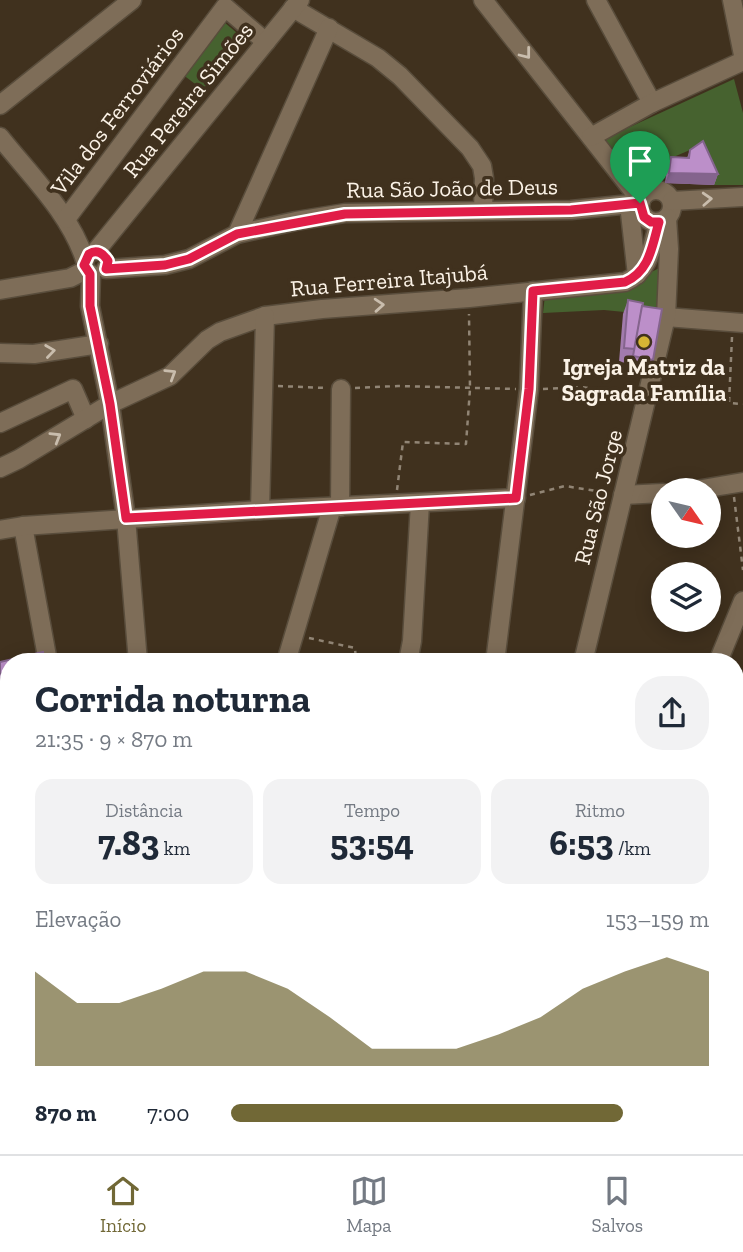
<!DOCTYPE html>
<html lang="pt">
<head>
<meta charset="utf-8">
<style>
	:root { --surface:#fff; --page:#f2f2f3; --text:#1f2937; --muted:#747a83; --line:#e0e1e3; --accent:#716836 }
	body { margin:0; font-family:"Zilla Slab",serif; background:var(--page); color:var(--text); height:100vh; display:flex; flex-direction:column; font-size:26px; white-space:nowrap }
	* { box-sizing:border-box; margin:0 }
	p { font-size:23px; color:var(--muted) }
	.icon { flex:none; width:38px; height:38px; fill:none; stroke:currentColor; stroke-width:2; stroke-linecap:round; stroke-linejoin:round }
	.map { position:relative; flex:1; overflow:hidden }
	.drawer { position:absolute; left:0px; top:653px; width:744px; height:502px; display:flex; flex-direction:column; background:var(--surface); border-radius:28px 28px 0 0; box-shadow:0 4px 18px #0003 }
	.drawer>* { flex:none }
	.needle { width:46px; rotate:124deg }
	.buttons { position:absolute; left:651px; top:478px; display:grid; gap:14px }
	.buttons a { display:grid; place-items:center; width:70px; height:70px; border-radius:50%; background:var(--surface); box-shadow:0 4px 18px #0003; font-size:35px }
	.pin { position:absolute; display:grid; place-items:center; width:60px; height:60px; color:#fff; margin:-72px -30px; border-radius:50% 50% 50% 0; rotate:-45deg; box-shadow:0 0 7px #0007 }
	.pin .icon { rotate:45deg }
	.round { display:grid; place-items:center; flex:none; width:74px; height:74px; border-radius:28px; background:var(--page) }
	.head { display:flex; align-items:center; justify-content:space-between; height:119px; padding:0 35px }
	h1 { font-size:38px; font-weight:700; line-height:52px }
	.metrics { display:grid; grid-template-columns:repeat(3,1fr); gap:10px; height:119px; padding:7px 35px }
	.metrics div { display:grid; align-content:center; border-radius:18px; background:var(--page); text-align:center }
	.metrics b { font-size:35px; font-weight:700 }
	.metrics small { font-size:19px; font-weight:400 }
	.metrics p { font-size:19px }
	.chart { height:196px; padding:14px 35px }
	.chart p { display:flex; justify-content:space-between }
	.chart svg { width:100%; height:126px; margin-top:7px; fill:var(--accent); opacity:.7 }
	ul { padding:0 35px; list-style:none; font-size:23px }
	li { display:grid; grid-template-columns:112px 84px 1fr; align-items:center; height:52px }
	li i { height:18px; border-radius:9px; background:var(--accent) }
	.menu { display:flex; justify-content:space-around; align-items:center; height:98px; border-top:2px solid var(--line); background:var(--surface); font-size:19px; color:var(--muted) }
	.menu a { display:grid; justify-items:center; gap:4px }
	.menu .on { color:var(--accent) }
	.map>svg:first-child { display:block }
</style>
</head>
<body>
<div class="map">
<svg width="743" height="1154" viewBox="0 0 743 1154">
	<rect width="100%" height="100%" fill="#40311e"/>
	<polygon fill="#4a3633" points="743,778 743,1154 201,1154 191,1146 735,1146 735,781"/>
	<g fill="#46622f">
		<polygon points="224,22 244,39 203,90 182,74"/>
		<polygon points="734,79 743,113 743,185 714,185 697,147 636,173 607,143 606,138"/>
		<polygon points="663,266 655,315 604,310 543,313 545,295 642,277"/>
		<polygon points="2,978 9,978 9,1010 0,1009"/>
	</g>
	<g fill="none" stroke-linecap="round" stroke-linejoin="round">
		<defs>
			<g id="minor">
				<polyline points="483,0 641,201"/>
				<polyline points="596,0 652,103"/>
				<polyline points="732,0 743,55"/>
				<polyline points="293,8 378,58 400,76 470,148 482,166 484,178 483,210"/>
				<polyline points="0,105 132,0"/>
				<path d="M0 137C30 175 70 213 85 260"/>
				<polyline points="591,137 652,103 743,61"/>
				<circle cx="656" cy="206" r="16"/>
				<polyline points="672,201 743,197"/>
				<polyline points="629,204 637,275"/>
				<polyline points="66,219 225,7 266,42"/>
				<polyline points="237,234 329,28"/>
				<polyline points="96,251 300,0"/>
				<polyline points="106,269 165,265 189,259 237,234 296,221 345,213 571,210 640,203"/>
				<polyline points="91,274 90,306 110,404 126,518 138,662"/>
				<polyline points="0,290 70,278 86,270"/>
				<polyline points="666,317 743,323"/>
				<polyline points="0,353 34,354 99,344"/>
				<polyline points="0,423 73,389 86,419"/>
				<path d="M0 468 19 459 110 404 170 376 207 340 220 332 265 316 322 309 469 298 625 282C650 271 652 246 659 222"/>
				<polyline points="696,490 743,482"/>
				<polyline points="623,495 663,493"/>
				<polyline points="340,507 341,389"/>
				<polyline points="260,510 265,316"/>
				<polyline points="23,526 48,662"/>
				<polyline points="0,530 23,526 260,510 516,498"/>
				<polyline points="286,662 332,507"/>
				<polyline points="408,662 412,641 420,503"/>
				<polyline points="495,662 529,389 533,291"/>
				<polyline points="583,662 666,317 669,249 667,218"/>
				<polyline points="718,662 743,601"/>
				<polyline points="0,712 9,710"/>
				<polyline points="735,771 743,767"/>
				<polyline points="735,807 743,806"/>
				<polyline points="0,812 9,804"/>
				<polyline points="0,918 9,934"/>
				<polyline points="0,1043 9,1049"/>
				<polyline points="735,1053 743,1049"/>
				<polyline points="0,1142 9,1136"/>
				<polyline points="139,1146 148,1154"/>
				<polyline points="308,1146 311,1154"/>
				<polyline points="118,1154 125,1146"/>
				<polyline points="490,1154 509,1146"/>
			</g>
		</defs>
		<use href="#minor" stroke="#594d3c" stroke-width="21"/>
		<g stroke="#918575" stroke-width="2.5" stroke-dasharray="5 5" stroke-linecap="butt">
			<polyline points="732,337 729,403 743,404"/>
			<polyline points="278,386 327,388"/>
			<polyline points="355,388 398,386 516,389"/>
			<polyline points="543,389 582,387 631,396"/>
			<polyline points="397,490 403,442 466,444 470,389 469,314"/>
			<polyline points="530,495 565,486 609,493"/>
			<polyline points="734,497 743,570"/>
			<polyline points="309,638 355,648 356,662"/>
		</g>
		<use href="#minor" stroke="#7e6d58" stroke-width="18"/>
	</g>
	<g fill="#a27bad">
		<polygon points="690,150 718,174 714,185 665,183 667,167 671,157 687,158"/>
		<polygon points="628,300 642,306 653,360 649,370 629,367 630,362 629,363 619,362 623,314"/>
		<polygon points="0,662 9,662 9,694 1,696 0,689"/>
		<polygon points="0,1007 9,1013 9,1034 0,1028"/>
	</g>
	<g fill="#84648d">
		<polygon points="669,173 718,174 714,185 665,183"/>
		<polygon points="9,684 9,694 1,696 5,685"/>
		<polygon points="0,966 9,967 9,978 0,977"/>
	</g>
	<g fill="#bc8fc9" stroke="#84648d" stroke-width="2">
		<polygon points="703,141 718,174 669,173 671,157 689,158 690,150"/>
		<polygon points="628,300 643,303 635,349 624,348"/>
		<polygon points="642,306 662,309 653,360 633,356"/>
		<polygon points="43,652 45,662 9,662 9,684 5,685 3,676 0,672 0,662"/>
		<polygon points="0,954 9,955 9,967 0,966"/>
		<polygon points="0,1007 9,1013 9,1020 0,1015"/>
	</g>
	<defs><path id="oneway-chevron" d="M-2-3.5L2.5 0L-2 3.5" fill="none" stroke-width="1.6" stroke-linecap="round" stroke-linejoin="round" transform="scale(1.75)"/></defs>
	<g stroke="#c9bdad">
		<use href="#oneway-chevron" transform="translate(526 54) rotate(52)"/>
		<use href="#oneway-chevron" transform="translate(707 199) rotate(-3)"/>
		<use href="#oneway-chevron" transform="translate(379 305) rotate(-4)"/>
		<use href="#oneway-chevron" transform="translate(50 351) rotate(-8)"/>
		<use href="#oneway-chevron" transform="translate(171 374) rotate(-32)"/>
		<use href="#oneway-chevron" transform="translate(56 437) rotate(-31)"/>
	</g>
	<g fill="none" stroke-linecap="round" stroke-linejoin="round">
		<defs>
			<path id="route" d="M640 203 644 217 651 222H659C652 246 650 271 625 282L533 291 529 389 516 498 126 518 110 404 90 306V274L84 265 89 254C97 249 103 253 108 261L106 269 165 265 189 259 237 234 345 214 571 210Z"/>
		</defs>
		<use href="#route" stroke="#fff" stroke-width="14"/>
		<use href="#route" stroke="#e11d48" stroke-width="9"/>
	</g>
	<circle fill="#d6b534" stroke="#40311e" stroke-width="2.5" cx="644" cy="342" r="7"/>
	<g text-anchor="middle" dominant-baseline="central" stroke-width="7" stroke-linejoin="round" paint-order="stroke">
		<g font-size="23" fill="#fbf2e6" stroke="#40311e">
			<text transform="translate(188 100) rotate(-51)">Rua Pereira Simões</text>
			<text transform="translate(117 111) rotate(-53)">Vila dos Ferroviários</text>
			<text transform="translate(452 188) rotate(-1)">Rua São João de Deus</text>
			<text transform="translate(389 280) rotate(-5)">Rua Ferreira Itajubá</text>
			<text transform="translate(598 497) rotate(-76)">Rua São Jorge</text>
		</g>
		<g font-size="23" font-weight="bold" fill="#fbf2e6" stroke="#40311e">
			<text x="644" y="367">Igreja Matriz da<tspan x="644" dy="26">Sagrada Família</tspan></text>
		</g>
	</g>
</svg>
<div class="buttons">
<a><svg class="needle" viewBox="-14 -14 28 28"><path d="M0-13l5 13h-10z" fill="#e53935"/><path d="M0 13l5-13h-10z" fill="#747a83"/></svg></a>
<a><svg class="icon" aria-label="layers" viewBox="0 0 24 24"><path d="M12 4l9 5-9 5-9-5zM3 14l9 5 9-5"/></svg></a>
</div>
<div class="pin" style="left:640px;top:203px;background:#1e9e55"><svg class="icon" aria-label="arrive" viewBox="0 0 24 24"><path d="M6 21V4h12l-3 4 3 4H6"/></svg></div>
<section class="drawer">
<div class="head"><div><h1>Corrida noturna</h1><p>21:35 · 9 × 870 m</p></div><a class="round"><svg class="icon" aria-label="share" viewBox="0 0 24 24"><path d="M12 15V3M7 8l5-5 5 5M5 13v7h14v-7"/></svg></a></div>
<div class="metrics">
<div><p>Distância</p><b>7.83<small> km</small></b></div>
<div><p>Tempo</p><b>53:54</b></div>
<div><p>Ritmo</p><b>6:53<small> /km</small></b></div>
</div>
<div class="chart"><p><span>Elevação</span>153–159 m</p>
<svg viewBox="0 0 160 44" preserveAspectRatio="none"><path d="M0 44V11L10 22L20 22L30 17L40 11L50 11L60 17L70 27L80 38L90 38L100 38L110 33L120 27L130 17L140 11L150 6L160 11V44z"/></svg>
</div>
<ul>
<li><b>870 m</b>7:00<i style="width:82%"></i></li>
</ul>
</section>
</div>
<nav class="menu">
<a class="on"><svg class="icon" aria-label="home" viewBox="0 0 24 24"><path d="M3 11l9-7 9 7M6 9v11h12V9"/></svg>Início</a>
<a><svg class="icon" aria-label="map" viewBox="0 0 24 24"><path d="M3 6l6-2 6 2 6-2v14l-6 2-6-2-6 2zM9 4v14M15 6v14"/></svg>Mapa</a>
<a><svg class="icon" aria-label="saved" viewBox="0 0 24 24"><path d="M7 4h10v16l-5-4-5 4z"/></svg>Salvos</a>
</nav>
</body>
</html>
